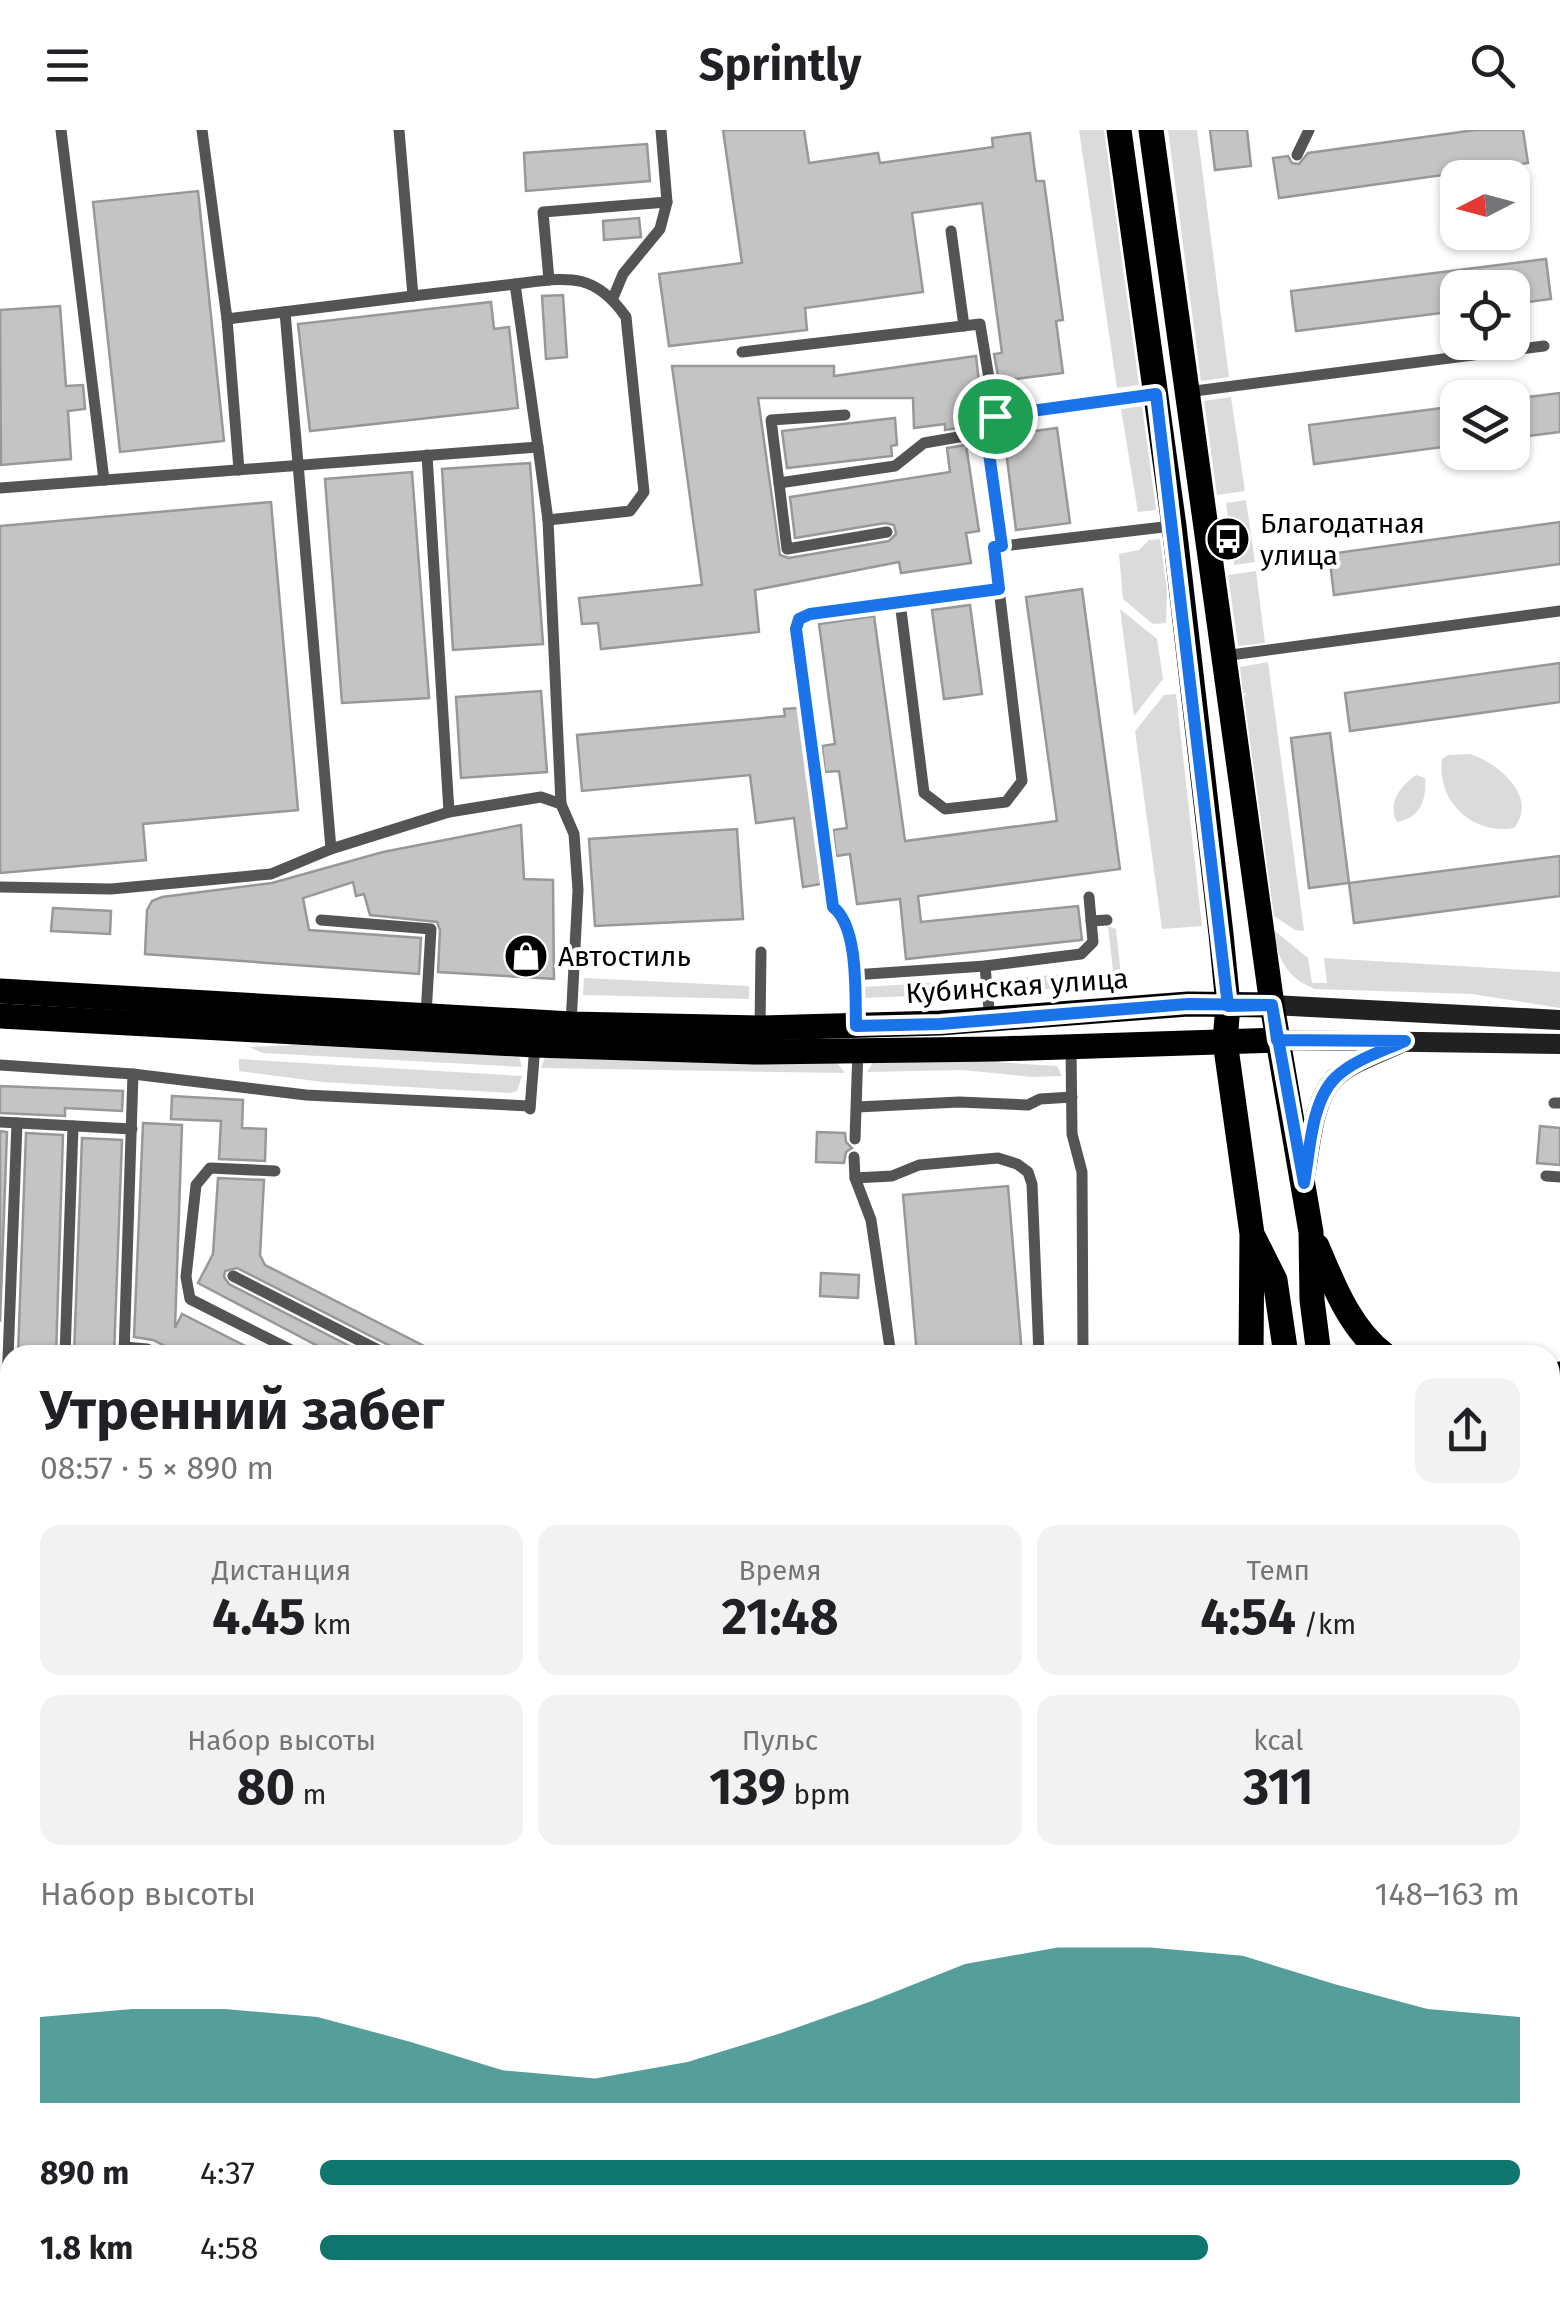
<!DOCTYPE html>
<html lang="ru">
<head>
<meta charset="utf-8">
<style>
	:root { --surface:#fff; --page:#f2f2f2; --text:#202124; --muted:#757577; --accent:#0f766e }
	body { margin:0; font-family:"Fira Sans",sans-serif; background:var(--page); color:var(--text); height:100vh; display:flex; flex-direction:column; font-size:38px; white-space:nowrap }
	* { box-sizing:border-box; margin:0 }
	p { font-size:32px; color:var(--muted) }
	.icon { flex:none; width:55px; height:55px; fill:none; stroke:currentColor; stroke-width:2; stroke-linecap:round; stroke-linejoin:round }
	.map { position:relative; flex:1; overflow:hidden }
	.panel { position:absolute; left:0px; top:1215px; width:1560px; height:960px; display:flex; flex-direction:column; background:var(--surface); border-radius:30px 30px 0 0; box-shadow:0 2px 8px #0004 }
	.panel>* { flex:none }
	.needle { width:65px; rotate:264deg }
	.fabs { position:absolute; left:1440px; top:30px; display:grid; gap:20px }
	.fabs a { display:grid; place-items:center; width:90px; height:90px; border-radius:20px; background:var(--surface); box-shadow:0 2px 8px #0004; font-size:50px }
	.pin { position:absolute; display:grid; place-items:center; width:85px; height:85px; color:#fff; margin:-42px; border:5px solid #fff; border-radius:50%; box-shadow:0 2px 10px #0007 }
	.round { display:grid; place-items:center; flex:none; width:105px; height:105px; border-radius:20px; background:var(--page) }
	.headline { display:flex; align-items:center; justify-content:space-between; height:170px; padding:0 40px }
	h1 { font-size:55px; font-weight:700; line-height:75px }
	.metrics { display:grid; grid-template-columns:repeat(3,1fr); gap:15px; height:170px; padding:10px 40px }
	.metrics div { display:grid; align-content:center; border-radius:20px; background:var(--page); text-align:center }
	.metrics b { font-size:50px; font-weight:700 }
	.metrics small { font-size:28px; font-weight:400 }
	.metrics p { font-size:28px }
	.chart { height:280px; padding:20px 40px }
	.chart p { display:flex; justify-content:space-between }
	.chart svg { width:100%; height:180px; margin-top:10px; fill:var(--accent); opacity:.7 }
	ul { padding:0 40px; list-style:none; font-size:32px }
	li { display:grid; grid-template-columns:160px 120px 1fr; align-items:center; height:75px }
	li i { height:25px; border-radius:12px; background:var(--accent) }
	header { display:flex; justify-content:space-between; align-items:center; height:130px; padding:0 40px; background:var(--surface); font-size:45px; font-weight:700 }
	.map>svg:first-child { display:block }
</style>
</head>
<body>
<header><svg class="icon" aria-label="menu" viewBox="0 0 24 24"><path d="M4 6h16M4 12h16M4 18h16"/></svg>Sprintly<svg class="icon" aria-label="search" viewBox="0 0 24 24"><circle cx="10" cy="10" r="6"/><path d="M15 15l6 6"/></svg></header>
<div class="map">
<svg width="1560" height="2175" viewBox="0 0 1560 2175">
	<rect width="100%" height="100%" fill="#fff"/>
	<g fill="#dbdbdb">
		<polygon points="1079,0 1104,0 1139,255 1117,258"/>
		<polygon points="1168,0 1197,0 1229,247 1201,251"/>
		<polygon points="1231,267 1245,361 1217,365 1204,271"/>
		<polygon points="1142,276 1156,380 1138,382 1121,279"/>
		<polygon points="1246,370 1255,432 1234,435 1226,373"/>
		<polygon points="1160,409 1167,461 1166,493 1153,494 1123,469 1119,424 1139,420 1149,410"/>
		<polygon points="1256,441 1265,513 1238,516 1228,445"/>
		<polygon points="1120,479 1157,509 1163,549 1134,586"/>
		<polygon points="1268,532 1304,800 1303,801 1295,800 1274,786 1244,567 1246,563 1243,563 1240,537"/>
		<polygon points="1176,564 1202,796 1162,799 1135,601 1164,565"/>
		<path d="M1470 624C1498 633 1539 667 1514 698 1472 705 1436 671 1442 629L1448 625Z"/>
		<path d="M1416 645 1425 648C1427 670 1420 688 1397 692 1387 674 1400 656 1416 645Z"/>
		<polygon points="1108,796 1116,799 1122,855 997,862 996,849 1113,841"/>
		<path d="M1274 800 1308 828 1312 853H1327L1324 828 1560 842V878L1472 864 1315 859C1287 848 1277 829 1274 800Z"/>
		<polygon points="584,848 749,856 749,869 583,865"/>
		<polygon points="977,850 979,863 864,868 864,857"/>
		<polygon points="296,915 519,926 522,937 263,923 249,917"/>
		<polygon points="545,927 837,933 845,943 541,938"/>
		<polygon points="239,929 522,946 517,961 510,963 323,952 239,941"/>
		<polygon points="961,930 1057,936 1062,946 1033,947 962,940 867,942 873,932"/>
	</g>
	<g fill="#c4c4c4" stroke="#989898" stroke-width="2.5">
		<polygon points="723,0 804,0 809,33 878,23 880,33 993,17 992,8 1030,3 1036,51 1044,51 1063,190 1056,191 1063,243 999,251 994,224 1002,223 982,73 912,83 923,162 805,178 807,200 669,216 659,144 742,133"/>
		<polygon points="1210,0 1247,0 1251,36 1215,40"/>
		<polygon points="1475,0 1523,0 1528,33 1279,68 1273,28 1288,26 1292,33 1299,34 1308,23"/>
		<polygon points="647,14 650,51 526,61 524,23"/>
		<polygon points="198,61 224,311 120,322 93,72"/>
		<polygon points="639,88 641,107 604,110 603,91"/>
		<polygon points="1546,129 1551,169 1512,174 1512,158 1458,158 1458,181 1296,201 1291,161"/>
		<polygon points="563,165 567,227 546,229 542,166"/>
		<polygon points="491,172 494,199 509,197 518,278 310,301 298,194"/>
		<polygon points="60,176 66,256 83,255 85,279 68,281 71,329 1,335 0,180"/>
		<polygon points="976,226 983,288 963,291 964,297 945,300 945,294 914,298 913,268 758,268 780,425 789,428 889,411 896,404 894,395 885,393 795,408 790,367 950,342 947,318 966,315 979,401 966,403 971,433 901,443 899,432 755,460 759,502 601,519 598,493 582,494 579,468 702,455 672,236 834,236 834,246"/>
		<polygon points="1560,263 1560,302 1512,308 1512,269"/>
		<polygon points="1458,276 1458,315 1314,334 1309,295"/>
		<polygon points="895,288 897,315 891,316 892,326 787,338 782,301"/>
		<polygon points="1057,298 1070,393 1016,400 1004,305"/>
		<polygon points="530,333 543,514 453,520 442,339"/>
		<polygon points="412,342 429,568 342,573 325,349"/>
		<polygon points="271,372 298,680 143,694 146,730 0,743 0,396"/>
		<polygon points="1560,392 1560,434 1334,465 1329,424"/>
		<polygon points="1082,459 1120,739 918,766 921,792 1078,776 1082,810 906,829 900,769 857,774 850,724 836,726 833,700 847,698 839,641 825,642 822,616 835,614 819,494 874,486 905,711 1057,691 1026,467"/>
		<polygon points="970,475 982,564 944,569 932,480"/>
		<polygon points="1560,533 1560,572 1350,601 1345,563"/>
		<polygon points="541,561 547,642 461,648 456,567"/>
		<polygon points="798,578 821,754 803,757 794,688 756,693 750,645 582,661 577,605 785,586 784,579"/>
		<polygon points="1330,603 1349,753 1309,758 1291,608"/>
		<polygon points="521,695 524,749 553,750 554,849 438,842 440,800 437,792 370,785 364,764 356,766 353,752 303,768 309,800 421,808 419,844 145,824 147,780 152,771 162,767 272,753 383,722"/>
		<polygon points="737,699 743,789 595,796 589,709"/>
		<polygon points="1560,726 1560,766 1354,793 1349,753"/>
		<polygon points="53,778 111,781 110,804 51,801"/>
		<polygon points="0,956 123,961 122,981 65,978 65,986 0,983"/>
		<polygon points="172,966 243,970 242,998 266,999 265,1031 219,1029 221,991 171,989"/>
		<polygon points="143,993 182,995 175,1198 182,1184 263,1225 183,1225 153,1210 134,1207"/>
		<polygon points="1540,996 1560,998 1560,1035 1537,1033"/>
		<polygon points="0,1001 7,1002 0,1192"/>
		<polygon points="817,1002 845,1003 846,1012 852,1018 846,1022 844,1033 816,1032"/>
		<polygon points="26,1003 63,1005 56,1225 18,1225"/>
		<polygon points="82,1008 122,1010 114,1225 74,1225"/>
		<polygon points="218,1048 264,1050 260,1125 265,1135 442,1225 397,1225 392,1217 237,1138 225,1141 224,1147 229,1154 367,1225 335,1225 198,1153 213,1124"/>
		<polygon points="1008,1056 1022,1225 917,1225 903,1065"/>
		<polygon points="821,1143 859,1145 858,1168 820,1166"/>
	</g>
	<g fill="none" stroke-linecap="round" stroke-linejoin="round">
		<g stroke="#545454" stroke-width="11">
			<polyline points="61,0 104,350"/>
			<polyline points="202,0 227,189 413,166"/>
			<polyline points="1297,25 1309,0"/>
			<polyline points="951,101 964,196"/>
			<polyline points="549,150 543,82 667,72"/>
			<path d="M515 154C566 148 593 140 626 187L644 362 630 381 548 390 538 317"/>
			<polyline points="613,168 623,144 660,99 667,72 661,0"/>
			<polyline points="285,182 331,719"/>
			<polyline points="227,189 239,340"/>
			<polyline points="742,222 980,194 995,285 987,302 1002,416"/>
			<polyline points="1187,262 1544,216"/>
			<polyline points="995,285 1156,264"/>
			<polyline points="427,325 449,682"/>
			<polyline points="779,353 771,290 845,285"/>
			<polyline points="0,358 538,317 515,154 413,166 399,0"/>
			<polyline points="548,390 561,674"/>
			<polyline points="887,402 787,419 779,353 895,336 924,313 987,302"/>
			<polyline points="900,472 924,663 945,679 1006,672 1022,651 999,459"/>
			<polyline points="1223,526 1560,481"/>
			<polyline points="0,757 111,759 271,744 331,719 449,682 541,667 561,674 574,704 578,760 571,894"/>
			<polyline points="321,790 431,799 426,885"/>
			<polyline points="1091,791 1107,790"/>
			<polyline points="985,836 990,890"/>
			<polyline points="853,845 985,836 1081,824 1093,812 1089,767"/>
			<path d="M856 897C855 865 859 796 833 777L797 499 799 489 809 485 999 459 994 417 1172 396"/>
			<polyline points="760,898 761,822"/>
			<polyline points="1071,917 1072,1004 1082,1042 1083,1225"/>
			<polyline points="0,935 133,944"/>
			<polyline points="1554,973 1560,973"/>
			<polyline points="857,977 959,972 1028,975 1040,969 1072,967"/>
			<polyline points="530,979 535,915"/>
			<polyline points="0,992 132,999"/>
			<polyline points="855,1009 858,919"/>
			<polyline points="854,1027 855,1048 871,1090 891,1225"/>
			<polyline points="275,1041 210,1038 196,1055 186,1147 190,1169 301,1225"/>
			<polyline points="1546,1046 1560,1047"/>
			<polyline points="855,1048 892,1046 919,1035 998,1028 1017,1034 1028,1042 1032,1054 1039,1225"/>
			<polyline points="233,1146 388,1225"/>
			<polyline points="124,1217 147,1219 159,1225"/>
			<polyline points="65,1225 73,996"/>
			<polyline points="124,1225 133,944 306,965 530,976"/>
			<polyline points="6,1281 17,993"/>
			<polyline points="0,1526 10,1530"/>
			<polyline points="1550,1966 1560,1968"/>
			<polyline points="1550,2127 1560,2126"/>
		</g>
		<polyline stroke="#545454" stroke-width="20" points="1435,2165 1435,2175"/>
		<g stroke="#212121" stroke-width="20">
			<polyline points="1272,875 1560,890"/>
			<polyline points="1277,910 1560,914"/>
			<path d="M1305 1046C1311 1016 1312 971 1335 948 1352 932 1378 924 1399 914"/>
		</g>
		<g stroke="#000" stroke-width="25">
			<polyline points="1119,0 1174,396 1221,804 1228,875 1225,911 1252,1104 1251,1225"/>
			<polyline points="1151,0 1272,875 1311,1102 1312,1170 1319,1225"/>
			<polyline points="0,861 571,894 760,898 940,893 1188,874 1272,875"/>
			<polyline points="0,886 535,915 754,922 997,919 1277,910"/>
			<polyline points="1254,1108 1275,1150 1286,1225"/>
			<path d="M1317 1116C1333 1154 1350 1199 1385 1225"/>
			<polyline points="1550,1246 1560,1244"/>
			<polyline points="0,1345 10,1347"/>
			<polyline points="0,1407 10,1410"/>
			<polyline points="1550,1446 1560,1445"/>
			<polyline points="1550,1586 1560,1590"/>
			<polyline points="0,1616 10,1622"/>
			<polyline points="1550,1643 1560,1645"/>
			<polyline points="0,1703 10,1716"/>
			<polyline points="0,2066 10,2044"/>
			<polyline points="0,2111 10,2093"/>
			<polyline points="139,2175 147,2165"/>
		</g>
		<g stroke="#000" stroke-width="30">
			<polyline points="1550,1350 1560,1349"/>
			<polyline points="1550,1407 1560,1405"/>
			<polyline points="11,2175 18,2165"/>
			<polyline points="83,2175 90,2165"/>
		</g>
		<g stroke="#000" stroke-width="6" stroke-dasharray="15 5 2.5 5" stroke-linecap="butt">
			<polyline points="1550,1802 1560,1802"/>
			<polyline points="0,1808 10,1810"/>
			<polyline points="0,1835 10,1837"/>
			<polyline points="1550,1837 1560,1837"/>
			<polyline points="1550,1868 1560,1868"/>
			<polyline points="0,1885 10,1884"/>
			<polyline points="0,1916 10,1915"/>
		</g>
	</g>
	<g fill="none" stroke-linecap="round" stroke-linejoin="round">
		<defs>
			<path id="route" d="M995 286 986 302 1002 416 994 417 999 459 810 484 799 489 796 499 833 777C859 797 855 865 856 896L940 894 1188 874 1272 875 1304 1053C1310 1021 1311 972 1335 948 1353 930 1383 921 1405 911L1277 910 1272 875 1228 876 1156 264 995 286"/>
		</defs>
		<use href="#route" stroke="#fff" stroke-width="20"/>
		<use href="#route" stroke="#1a73e8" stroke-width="12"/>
	</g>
	<defs>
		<symbol id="bus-disc" viewBox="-11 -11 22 22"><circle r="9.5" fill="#000" stroke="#fff"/><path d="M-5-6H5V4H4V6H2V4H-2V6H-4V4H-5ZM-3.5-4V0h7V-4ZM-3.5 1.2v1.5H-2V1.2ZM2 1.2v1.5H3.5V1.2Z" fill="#fff"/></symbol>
		<symbol id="shop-disc" viewBox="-11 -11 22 22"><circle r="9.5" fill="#000" stroke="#fff"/><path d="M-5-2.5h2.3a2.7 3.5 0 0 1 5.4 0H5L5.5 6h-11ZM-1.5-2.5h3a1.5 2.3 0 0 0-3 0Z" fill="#fff"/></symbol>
	</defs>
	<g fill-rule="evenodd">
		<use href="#bus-disc" x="1203" y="384" width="50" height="50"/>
		<use href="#shop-disc" x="501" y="801" width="50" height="50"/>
	</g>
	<g text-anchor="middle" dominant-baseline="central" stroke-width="8" stroke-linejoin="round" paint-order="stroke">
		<g font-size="28" fill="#000" stroke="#fff" text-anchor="start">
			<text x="1260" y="393">Благодатная<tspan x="1260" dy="32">улица</tspan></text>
			<text x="558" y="826">Автостиль</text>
		</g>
		<g font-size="28" fill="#000" stroke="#fff">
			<text transform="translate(1017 856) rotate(-4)">Кубинская улица</text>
		</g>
	</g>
</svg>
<div class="fabs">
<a><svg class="needle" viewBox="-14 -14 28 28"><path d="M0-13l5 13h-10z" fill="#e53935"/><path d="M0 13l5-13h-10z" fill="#757577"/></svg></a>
<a><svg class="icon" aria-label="locate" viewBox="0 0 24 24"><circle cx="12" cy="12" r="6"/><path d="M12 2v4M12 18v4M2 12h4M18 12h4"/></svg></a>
<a><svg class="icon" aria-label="layers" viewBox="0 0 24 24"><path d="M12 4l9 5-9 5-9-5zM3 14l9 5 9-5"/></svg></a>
</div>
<div class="pin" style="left:995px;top:286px;background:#1e9e55"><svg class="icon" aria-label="arrive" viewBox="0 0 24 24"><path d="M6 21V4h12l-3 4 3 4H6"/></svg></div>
<section class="panel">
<div class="headline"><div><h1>Утренний забег</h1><p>08:57 · 5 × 890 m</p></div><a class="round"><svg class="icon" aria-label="share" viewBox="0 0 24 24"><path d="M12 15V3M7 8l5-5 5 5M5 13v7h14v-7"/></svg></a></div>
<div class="metrics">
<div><p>Дистанция</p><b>4.45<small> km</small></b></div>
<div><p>Время</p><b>21:48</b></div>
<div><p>Темп</p><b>4:54<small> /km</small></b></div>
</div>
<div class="metrics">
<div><p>Набор высоты</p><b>80<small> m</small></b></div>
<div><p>Пульс</p><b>139<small> bpm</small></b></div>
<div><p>kcal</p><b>311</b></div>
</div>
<div class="chart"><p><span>Набор высоты</span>148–163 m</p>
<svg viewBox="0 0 160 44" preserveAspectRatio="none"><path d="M0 44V23L10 21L20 21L30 23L40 29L50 36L60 38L70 34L80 27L90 19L100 10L110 6L120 6L130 8L140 15L150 21L160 23V44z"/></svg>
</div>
<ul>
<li><b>890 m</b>4:37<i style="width:100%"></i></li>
<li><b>1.8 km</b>4:58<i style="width:74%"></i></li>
</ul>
</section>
</div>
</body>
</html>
